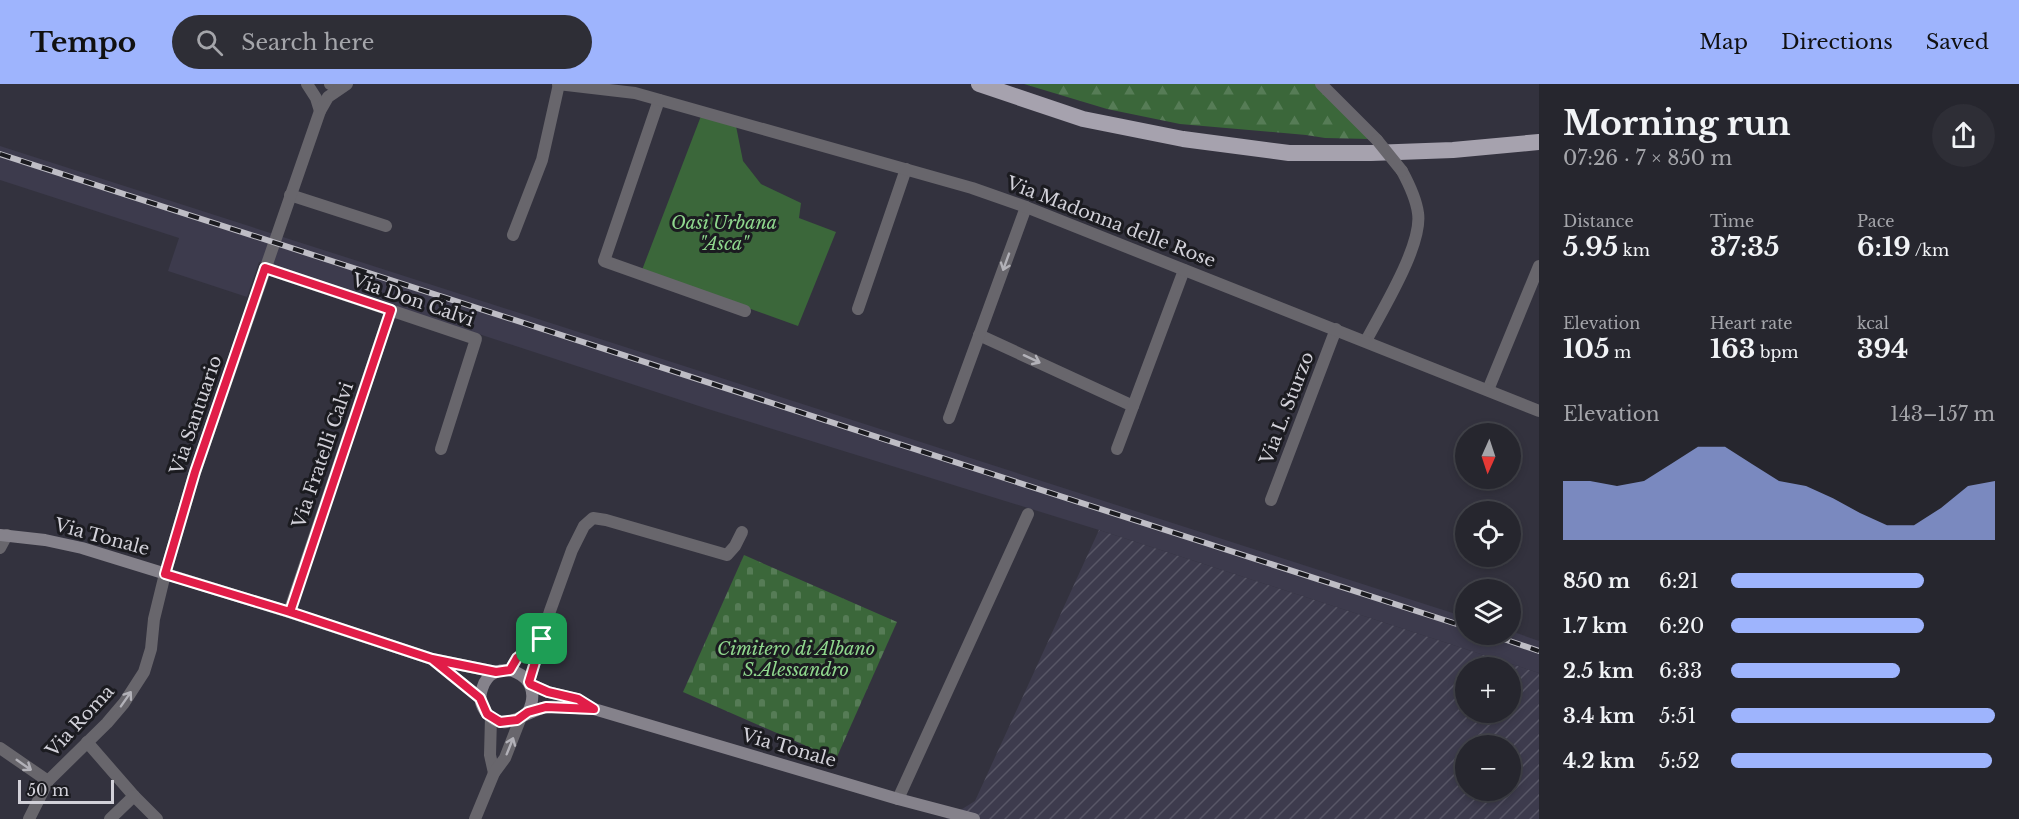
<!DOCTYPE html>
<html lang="en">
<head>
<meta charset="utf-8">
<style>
	:root { --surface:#26262e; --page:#2e2e36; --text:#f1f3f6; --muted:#a4a5aa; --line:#42434a; --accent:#9eb4fd }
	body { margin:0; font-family:"Libre Baskerville",serif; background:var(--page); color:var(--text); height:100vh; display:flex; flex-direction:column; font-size:22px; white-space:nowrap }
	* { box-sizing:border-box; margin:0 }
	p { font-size:20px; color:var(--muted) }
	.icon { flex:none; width:33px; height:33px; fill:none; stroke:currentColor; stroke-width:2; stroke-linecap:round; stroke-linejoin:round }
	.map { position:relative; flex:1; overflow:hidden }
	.drawer { display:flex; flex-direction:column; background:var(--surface); width:480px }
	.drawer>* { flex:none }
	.needle { width:39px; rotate:183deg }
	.fabs { position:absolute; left:1455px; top:339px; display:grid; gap:12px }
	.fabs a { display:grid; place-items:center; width:66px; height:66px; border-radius:50%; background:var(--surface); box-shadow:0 3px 9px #0003,0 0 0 2px var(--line); font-size:30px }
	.scale { position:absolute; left:18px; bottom:15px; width:96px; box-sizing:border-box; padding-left:6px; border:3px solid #d2d1d9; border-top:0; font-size:16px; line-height:21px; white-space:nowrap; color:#d2d1d9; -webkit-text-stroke:4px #1b1b20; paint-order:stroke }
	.pin { position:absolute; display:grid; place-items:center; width:51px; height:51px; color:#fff; margin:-26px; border-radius:12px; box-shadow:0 3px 9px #0006 }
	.round { display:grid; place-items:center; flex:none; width:63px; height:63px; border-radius:32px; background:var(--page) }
	.head { display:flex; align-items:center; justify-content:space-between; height:102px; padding:0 24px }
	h1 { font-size:33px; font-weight:700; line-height:45px }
	.stats { display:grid; grid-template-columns:repeat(3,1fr); gap:9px; height:102px; padding:6px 24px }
	.stats div { display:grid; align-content:center }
	.stats b { font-size:26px; font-weight:700 }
	.stats small { font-size:16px; font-weight:400 }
	.stats p { font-size:16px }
	.chart { height:168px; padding:12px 24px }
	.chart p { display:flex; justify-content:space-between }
	.chart svg { width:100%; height:108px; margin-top:6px; fill:var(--accent); opacity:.7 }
	ul { padding:0 24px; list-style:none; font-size:20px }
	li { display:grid; grid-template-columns:96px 72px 1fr; align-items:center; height:45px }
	li i { height:15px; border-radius:8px; background:var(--accent) }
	header { display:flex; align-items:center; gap:36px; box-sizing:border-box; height:84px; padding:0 30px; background:var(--accent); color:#111 }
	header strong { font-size:28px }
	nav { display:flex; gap:33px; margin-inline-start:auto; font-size:21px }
	.search { width:420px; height:54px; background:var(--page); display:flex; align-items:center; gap:15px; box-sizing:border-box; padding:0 21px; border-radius:33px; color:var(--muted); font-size:22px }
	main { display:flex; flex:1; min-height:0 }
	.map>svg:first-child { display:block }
</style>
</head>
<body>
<header>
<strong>Tempo</strong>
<div class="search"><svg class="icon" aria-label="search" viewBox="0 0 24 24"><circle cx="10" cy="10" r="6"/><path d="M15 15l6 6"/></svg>Search here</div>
<nav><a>Map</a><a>Directions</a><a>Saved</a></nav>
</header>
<main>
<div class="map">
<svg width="1539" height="735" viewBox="0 0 1539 735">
	<defs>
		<pattern id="industrial-furrows" width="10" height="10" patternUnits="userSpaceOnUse" patternTransform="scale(1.5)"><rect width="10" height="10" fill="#3d3b4d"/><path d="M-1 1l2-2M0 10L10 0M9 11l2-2" fill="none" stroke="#585666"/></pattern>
		<pattern id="forest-firs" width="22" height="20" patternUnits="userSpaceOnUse" patternTransform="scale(1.5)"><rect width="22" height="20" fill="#3b673a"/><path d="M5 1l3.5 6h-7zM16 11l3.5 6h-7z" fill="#567c56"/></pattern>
		<pattern id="cemetery-stones" width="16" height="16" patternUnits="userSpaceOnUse" patternTransform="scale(1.5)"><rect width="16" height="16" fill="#3b673a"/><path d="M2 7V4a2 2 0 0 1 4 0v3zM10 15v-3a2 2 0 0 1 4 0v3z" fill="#567c56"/></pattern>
	</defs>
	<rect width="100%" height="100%" fill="#33323e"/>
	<polygon fill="#3d3b4d" points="0,62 1465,533 1466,550 1510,550 1511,547 1539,557 1539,589 1099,446 708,325 259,178 247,213 168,187 179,154 0,96"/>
	<path fill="url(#industrial-furrows)" fill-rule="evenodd" d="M1099 446 1539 589V735H946L975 717ZM1466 584H1510V628H1466ZM1466 662H1510V706H1466Z"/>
	<polygon fill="url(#forest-firs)" points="1024,0 1315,0 1370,55 1325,54 1306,51 1180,40 1107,25"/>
	<polygon fill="url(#cemetery-stones)" points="744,471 897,538 836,675 683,608"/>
	<polygon fill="#3b673a" points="701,32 736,42 743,77 761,100 801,119 799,134 836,148 798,242 642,186"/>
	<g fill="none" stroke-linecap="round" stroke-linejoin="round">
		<g stroke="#68666c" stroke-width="12">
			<polyline points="307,0 316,14 320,27"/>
			<polyline points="330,0 339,4"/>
			<polyline points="1321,0 1377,56"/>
			<polyline points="659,16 604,177 745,227"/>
			<polyline points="290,111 386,142"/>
			<polyline points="513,151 542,76 559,0"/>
			<polyline points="265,184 476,255 441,365"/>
			<polyline points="858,225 906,85"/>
			<polyline points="979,251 1133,322"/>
			<path d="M1366 257C1381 228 1423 161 1418 129 1416 114 1409 100 1402 87"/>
			<polyline points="1488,306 1539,182"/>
			<polyline points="949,334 1026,123"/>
			<polyline points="1117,365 1184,186"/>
			<polyline points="1271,416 1336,245"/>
			<polyline points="0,464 7,451"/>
			<polyline points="289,528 391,226"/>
			<polyline points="510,586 517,574 542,555"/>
			<polyline points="529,598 550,527 572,466 584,442 593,434 606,436 727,471 735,462 742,448"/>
			<polyline points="87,658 134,712 157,735"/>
			<polyline points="0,664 48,697"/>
			<polyline points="898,715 1028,430"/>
			<polyline points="29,735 48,697 107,639 124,619 144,588 151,565 154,535 165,490"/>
			<polyline points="110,735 134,712"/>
		</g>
		<g stroke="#68666c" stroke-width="12">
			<polyline points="558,0 635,9 972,104 1026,123 1539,327"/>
			<polyline points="165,490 195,388 320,27 328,13 347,0"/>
			<polyline points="491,633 490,671 494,689"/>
			<polyline points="475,735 494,689 505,674 521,633"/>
		</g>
		<g stroke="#85828b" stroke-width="12">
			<polyline points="0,451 45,456 82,464 289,528 432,575 496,588"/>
			<polyline points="433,576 480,614"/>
			<polyline points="530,600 548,608 577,615 594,625 898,715 974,735"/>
			<path d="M528 628C548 589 492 569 482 605 479 613 481 621 485 627 504 653 525 626 547 623 561 622 578 625 593 625"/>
		</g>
		<polyline stroke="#a6a2ae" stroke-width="16" points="979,0 1083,35 1183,55 1289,69 1371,69 1453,66 1539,58"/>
		<defs>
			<g id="rail">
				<polyline points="0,70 1466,543"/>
				<polyline points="1489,550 1539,567"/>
			</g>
		</defs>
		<use href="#rail" stroke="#bebdc5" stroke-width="6"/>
		<use href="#rail" stroke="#1b1b20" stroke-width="4" stroke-dasharray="11" stroke-linecap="butt"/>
		<polyline stroke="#68666c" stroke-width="12" points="1377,56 1402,87"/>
	</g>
	<defs><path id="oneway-shaft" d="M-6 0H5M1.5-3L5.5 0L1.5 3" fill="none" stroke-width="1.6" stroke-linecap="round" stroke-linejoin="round" transform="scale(1.5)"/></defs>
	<g stroke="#b2b1b8">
		<use href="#oneway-shaft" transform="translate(1006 178) rotate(110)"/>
		<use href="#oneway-shaft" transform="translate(1032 275) rotate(25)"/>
		<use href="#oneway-shaft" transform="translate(126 615) rotate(-55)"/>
		<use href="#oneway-shaft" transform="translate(510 662) rotate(-68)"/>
		<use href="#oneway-shaft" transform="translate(24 681) rotate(35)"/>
	</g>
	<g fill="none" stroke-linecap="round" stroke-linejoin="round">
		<defs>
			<polyline id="route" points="542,555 517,574 510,586 496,588 432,575 290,528 165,490 195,388 265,184 391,226 290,528 432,575 480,614 487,630 500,638 517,636 528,628 546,623 594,625 578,615 548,608 530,600 529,598 542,555"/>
		</defs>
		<use href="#route" stroke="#fff" stroke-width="12"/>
		<use href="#route" stroke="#e11d48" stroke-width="8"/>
	</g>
	<g text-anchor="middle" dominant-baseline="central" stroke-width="6" stroke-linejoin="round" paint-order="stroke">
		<g font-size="18" fill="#d2d1d9" stroke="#1b1b20">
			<text transform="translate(1111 138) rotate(21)">Via Madonna delle Rose</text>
			<text transform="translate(413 216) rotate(19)">Via Don Calvi</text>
			<text transform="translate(1287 324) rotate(-69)">Via L. Sturzo</text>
			<text transform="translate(196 331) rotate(-71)">Via Santuario</text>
			<text transform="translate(323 371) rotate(-71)">Via Fratelli Calvi</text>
			<text transform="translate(102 453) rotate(15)">Via Tonale</text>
			<text transform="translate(80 637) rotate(-47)">Via Roma</text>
			<text transform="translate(789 664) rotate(16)">Via Tonale</text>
		</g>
		<g font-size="18" font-style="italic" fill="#8fd78d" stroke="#1b1b20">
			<text x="724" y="139">Oasi Urbana<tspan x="724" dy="21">"Asca"</tspan></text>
			<text x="796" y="565">Cimitero di Albano<tspan x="796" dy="21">S.Alessandro</tspan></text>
		</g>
	</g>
</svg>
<div class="fabs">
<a><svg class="needle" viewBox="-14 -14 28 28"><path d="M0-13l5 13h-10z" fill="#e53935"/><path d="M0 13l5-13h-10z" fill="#a4a5aa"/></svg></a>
<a><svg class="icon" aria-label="locate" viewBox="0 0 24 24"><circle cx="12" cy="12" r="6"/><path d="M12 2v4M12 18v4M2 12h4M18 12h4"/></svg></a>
<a><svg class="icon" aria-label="layers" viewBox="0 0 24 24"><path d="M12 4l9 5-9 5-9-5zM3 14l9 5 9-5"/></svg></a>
<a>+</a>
<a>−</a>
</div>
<div class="scale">50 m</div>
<div class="pin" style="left:542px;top:555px;background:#1e9e55"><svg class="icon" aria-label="arrive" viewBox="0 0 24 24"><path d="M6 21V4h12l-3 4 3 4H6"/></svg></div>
</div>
<section class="drawer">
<div class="head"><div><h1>Morning run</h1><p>07:26 · 7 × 850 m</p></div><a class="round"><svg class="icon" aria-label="share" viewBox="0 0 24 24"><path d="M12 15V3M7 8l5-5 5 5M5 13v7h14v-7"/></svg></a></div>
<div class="stats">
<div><p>Distance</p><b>5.95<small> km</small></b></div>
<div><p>Time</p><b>37:35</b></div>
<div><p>Pace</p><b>6:19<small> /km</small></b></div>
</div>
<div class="stats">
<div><p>Elevation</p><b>105<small> m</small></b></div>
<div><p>Heart rate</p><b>163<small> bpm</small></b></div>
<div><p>kcal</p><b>394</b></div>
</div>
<div class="chart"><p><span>Elevation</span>143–157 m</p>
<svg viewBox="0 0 160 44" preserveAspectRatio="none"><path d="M0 44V20L10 20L20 22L30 20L40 13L50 6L60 6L70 13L80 20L90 22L100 27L110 33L120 38L130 38L140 31L150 22L160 20V44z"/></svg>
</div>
<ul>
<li><b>850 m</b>6:21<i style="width:73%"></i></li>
<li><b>1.7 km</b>6:20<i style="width:73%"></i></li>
<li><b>2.5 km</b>6:33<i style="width:64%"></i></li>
<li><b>3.4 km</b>5:51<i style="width:100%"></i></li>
<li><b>4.2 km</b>5:52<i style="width:99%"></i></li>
</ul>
</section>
</main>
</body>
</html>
